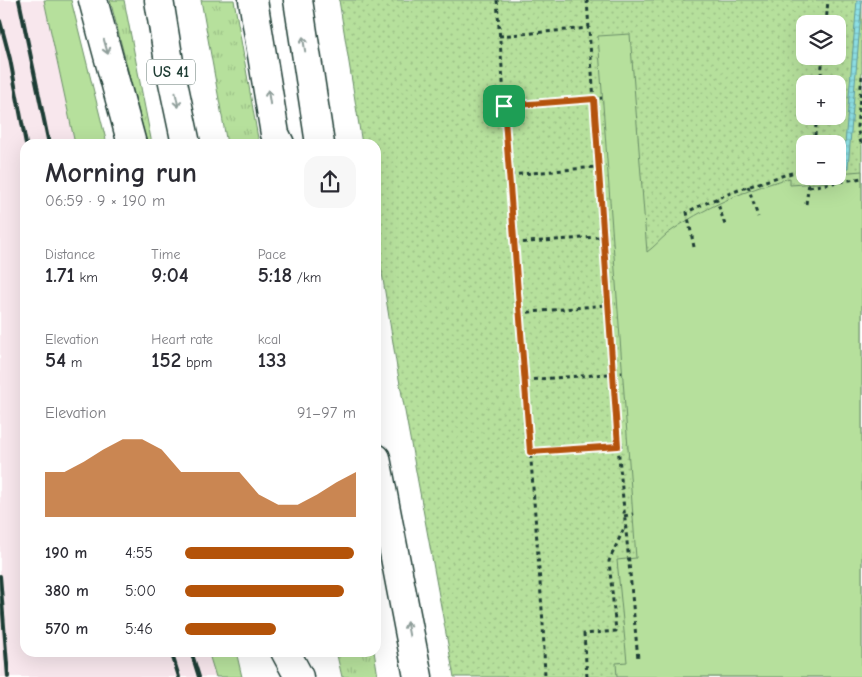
<!DOCTYPE html>
<html lang="en">
<head>
<meta charset="utf-8">
<style>
	:root { --surface:#fff; --page:#f7f7f7; --text:#2b2b33; --muted:#7c7c81; --accent:#b45309 }
	body { margin:0; font-family:"Comic Neue",sans-serif; background:var(--page); color:var(--text); height:100vh; display:flex; flex-direction:column; font-size:19px; white-space:nowrap }
	* { box-sizing:border-box; margin:0 }
	p { font-size:16px; color:var(--muted) }
	.icon { flex:none; width:28px; height:28px; fill:none; stroke:currentColor; stroke-width:2; stroke-linecap:round; stroke-linejoin:round }
	.map { position:relative; flex:1; overflow:hidden }
	.details { position:absolute; left:20px; top:139px; width:361px; height:518px; display:flex; flex-direction:column; background:var(--surface); border-radius:15px; box-shadow:0 5px 20px #0002 }
	.details>* { flex:none }
	.buttons { position:absolute; left:796px; top:15px; display:grid; gap:10px }
	.buttons a { display:grid; place-items:center; width:50px; height:50px; border-radius:10px; background:var(--surface); box-shadow:0 5px 20px #0002; font-size:25px }
	.pin { position:absolute; display:grid; place-items:center; width:42px; height:42px; color:#fff; margin:-21px; border-radius:10px; box-shadow:0 2px 8px #0006 }
	.round { display:grid; place-items:center; flex:none; width:52px; height:52px; border-radius:15px; background:var(--page) }
	.headline { display:flex; align-items:center; justify-content:space-between; height:85px; padding:0 25px }
	h1 { font-size:28px; font-weight:800; line-height:38px }
	.metrics { display:grid; grid-template-columns:repeat(3,1fr); gap:8px; height:85px; padding:5px 25px }
	.metrics div { display:grid; align-content:center }
	.metrics b { font-size:21px; font-weight:800 }
	.metrics small { font-size:14px; font-weight:400 }
	.metrics p { font-size:14px }
	.chart { height:140px; padding:10px 25px }
	.chart p { display:flex; justify-content:space-between }
	.chart svg { width:100%; height:90px; margin-top:5px; fill:var(--accent); opacity:.7 }
	ul { padding:0 25px; list-style:none; font-size:16px }
	li { display:grid; grid-template-columns:80px 60px 1fr; align-items:center; height:38px }
	li i { height:12px; border-radius:6px; background:var(--accent) }
	.map>svg:first-child { display:block }
</style>
</head>
<body>
<div class="map">
<svg width="862" height="677" viewBox="0 0 862 677">
	<defs>
		<pattern id="grass-tufts" width="24" height="20" patternUnits="userSpaceOnUse" patternTransform="scale(1.25)"><rect width="24" height="20" fill="#b6e09c"/><path d="M3 7l-1-3M5 7V3M7 7l1-3M15 17l-1-3M17 17v-4M19 17l1-3" fill="none" stroke="#9cc187"/></pattern>
		<pattern id="park-dots" width="8" height="8" patternUnits="userSpaceOnUse" patternTransform="scale(1.25)"><rect width="8" height="8" fill="#b6e09c"/><path d="M2 2h.1M6 6h.1" fill="none" stroke="#9cc187" stroke-width="1.8" stroke-linecap="round"/></pattern>
		<pattern id="water-rules" width="6" height="5" patternUnits="userSpaceOnUse" patternTransform="scale(1.25)"><rect width="6" height="5" fill="#8fe1e6"/><path d="M0 2.5h6" fill="none" stroke="#7bc2c6"/></pattern>
	</defs>
	<rect width="100%" height="100%" fill="#fff"/>
	<filter id="ink" filterUnits="userSpaceOnUse"><feTurbulence type="fractalNoise" baseFrequency=".02" numOctaves="2"/><feDisplacementMap in="SourceGraphic" scale="10" xChannelSelector="R" yChannelSelector="G"/><feConvolveMatrix kernelMatrix="1 2 1 2 8 2 1 2 1" color-interpolation-filters="sRGB"/></filter>
	<g filter="url(#ink)">
		<polygon fill="#f8e7ed" points="0,0 44,0 75,144 25,144 25,651 208,651 216,677 0,677"/>
		<g fill="url(#grass-tufts)" stroke="#6a8e68">
			<polygon points="110,0 124,0 152,144 147,144"/>
			<polygon points="201,0 234,0 259,144 227,144"/>
			<polygon points="336,651 374,651 378,677 342,677"/>
		</g>
		<path fill="url(#park-dots)" stroke="#6a8e68" fill-rule="evenodd" d="M339 0H862V677H454L397 368 376 235V144H362ZM805 24H838V56H805ZM805 84H838V116H805ZM805 144H838V176H805Z"/>
		<g fill="#b6e09c" stroke="#6a8e68">
			<polygon points="44,0 71,0 107,144 75,144"/>
			<path d="M630 34 647 252C654 247 660 240 667 234 704 207 745 190 790 178V185L833 182 834 176H838V173L862 171V677H617L616 663 627 662 617 560 636 558 598 36Z"/>
			<polygon points="208,651 236,651 242,677 216,677"/>
		</g>
		<polygon fill="url(#water-rules)" stroke="#629f9f" points="857,0 862,0 848,168 843,168"/>
		<g fill="none" stroke-linecap="round" stroke-linejoin="round">
			<defs>
				<g id="trunk">
					<polyline points="253,0 275,134 280,144"/>
					<polyline points="298,0 320,144"/>
					<polyline points="376,458 418,677"/>
				</g>
				<g id="motorway">
					<polyline points="93,0 132,144"/>
					<polyline points="159,0 170,68 186,144"/>
					<polyline points="285,651 299,677"/>
				</g>
			</defs>
			<use href="#trunk" stroke="#1f3d34" stroke-width="31"/>
			<use href="#motorway" stroke="#1f3d34" stroke-width="31"/>
			<g stroke="#1f3d34" stroke-width="3" stroke-dasharray="4 4" stroke-linecap="butt">
				<polyline points="497,0 543,623 545,677"/>
				<polyline points="587,0 618,446 627,445"/>
				<polyline points="826,24 828,0"/>
				<polyline points="499,36 589,28"/>
				<polyline points="862,76 857,127 862,147"/>
				<polyline points="820,84 823,56"/>
				<polyline points="504,106 602,98"/>
				<polyline points="814,144 817,116"/>
				<polyline points="510,175 606,166"/>
				<polyline points="748,186 758,217"/>
				<polyline points="809,187 862,178"/>
				<polyline points="716,198 726,228"/>
				<polyline points="806,204 810,176"/>
				<polyline points="515,243 611,236"/>
				<path d="M694 247 687 212C725 193 764 181 805 169"/>
				<polyline points="520,313 616,304"/>
				<polyline points="525,380 622,373"/>
				<polyline points="530,452 618,446 638,659"/>
				<polyline points="624,516 633,514"/>
				<polyline points="587,677 584,634 616,631 609,561 625,526"/>
			</g>
			<use href="#trunk" stroke="#fff" stroke-width="28"/>
			<use href="#motorway" stroke="#fff" stroke-width="28"/>
			<g stroke="#1f3d34" stroke-width="4">
				<polyline points="19,0 49,144"/>
				<polyline points="0,21 10,59 26,144"/>
				<polyline points="0,576 8,677"/>
				<polyline points="171,651 179,677"/>
				<polyline points="191,651 199,677"/>
			</g>
		</g>
		<defs><path id="oneway-shaft" d="M-6 0H5M1.5-3L5.5 0L1.5 3" fill="none" stroke-width="1.6" stroke-linecap="round" stroke-linejoin="round" transform="scale(1.25)"/></defs>
		<g stroke="#8f9e9a">
			<use href="#oneway-shaft" transform="translate(304 44) rotate(-99)"/>
			<use href="#oneway-shaft" transform="translate(106 47) rotate(74)"/>
			<use href="#oneway-shaft" transform="translate(269 97) rotate(-99)"/>
			<use href="#oneway-shaft" transform="translate(177 100) rotate(78)"/>
			<use href="#oneway-shaft" transform="translate(408 629) rotate(-101)"/>
		</g>
	</g>
	<g fill="none" stroke-linecap="round" stroke-linejoin="round" filter="url(#ink)">
		<defs>
			<polygon id="route" points="594,99 618,446 530,452 504,106"/>
		</defs>
		<use href="#route" stroke="#fff" stroke-width="10"/>
		<use href="#route" stroke="#b45309" stroke-width="6"/>
	</g>
	<g text-anchor="middle" dominant-baseline="central" stroke-width="4" stroke-linejoin="round" paint-order="stroke">
		<rect fill="#fff" stroke="#627771" stroke-width="1" x="147" y="59.5" width="48" height="25" rx="4"/>
		<g font-size="15" font-weight="bold" fill="#1f3d34">
			<text x="171" y="72">US 41</text>
		</g>
	</g>
</svg>
<div class="buttons">
<a><svg class="icon" aria-label="layers" viewBox="0 0 24 24"><path d="M12 4l9 5-9 5-9-5zM3 14l9 5 9-5"/></svg></a>
<a>+</a>
<a>−</a>
</div>
<div class="pin" style="left:504px;top:106px;background:#1e9e55"><svg class="icon" aria-label="arrive" viewBox="0 0 24 24"><path d="M6 21V4h12l-3 4 3 4H6"/></svg></div>
<section class="details">
<div class="headline"><div><h1>Morning run</h1><p>06:59 · 9 × 190 m</p></div><a class="round"><svg class="icon" aria-label="share" viewBox="0 0 24 24"><path d="M12 15V3M7 8l5-5 5 5M5 13v7h14v-7"/></svg></a></div>
<div class="metrics">
<div><p>Distance</p><b>1.71<small> km</small></b></div>
<div><p>Time</p><b>9:04</b></div>
<div><p>Pace</p><b>5:18<small> /km</small></b></div>
</div>
<div class="metrics">
<div><p>Elevation</p><b>54<small> m</small></b></div>
<div><p>Heart rate</p><b>152<small> bpm</small></b></div>
<div><p>kcal</p><b>133</b></div>
</div>
<div class="chart"><p><span>Elevation</span>91–97 m</p>
<svg viewBox="0 0 160 44" preserveAspectRatio="none"><path d="M0 44V22L10 22L20 17L30 11L40 6L50 6L60 11L70 22L80 22L90 22L100 22L110 33L120 38L130 38L140 33L150 27L160 22V44z"/></svg>
</div>
<ul>
<li><b>190 m</b>4:55<i style="width:99%"></i></li>
<li><b>380 m</b>5:00<i style="width:93%"></i></li>
<li><b>570 m</b>5:46<i style="width:53%"></i></li>
</ul>
</section>
</div>
</body>
</html>
